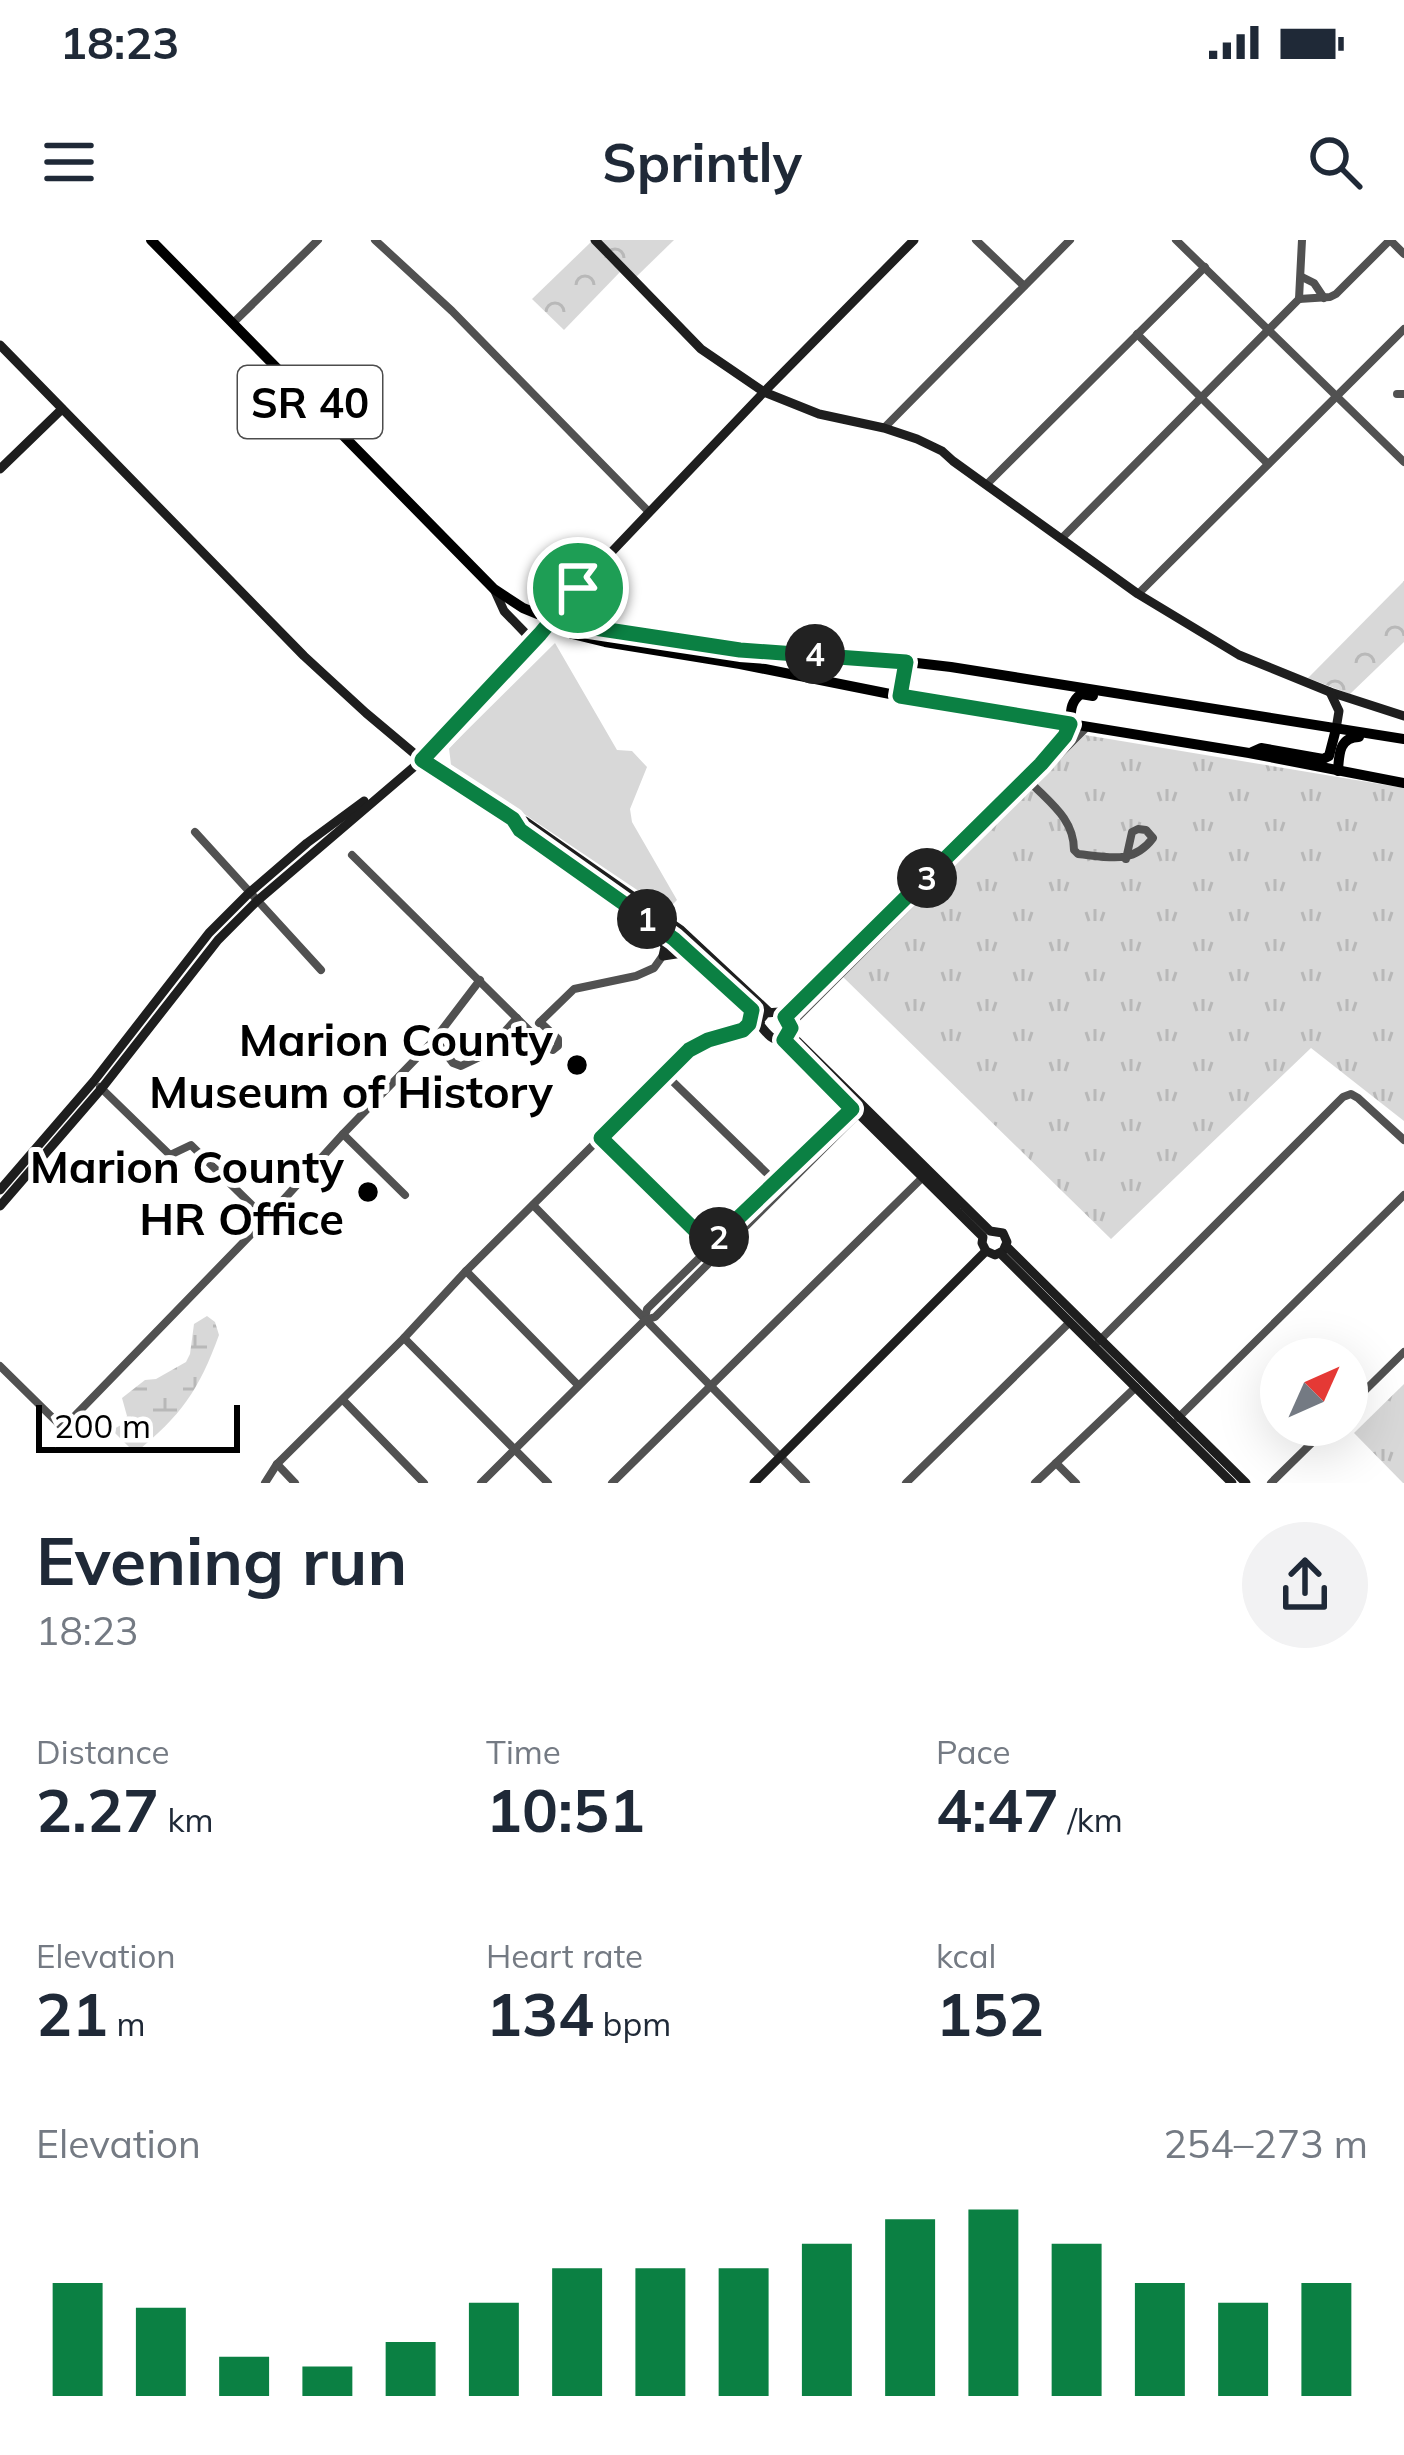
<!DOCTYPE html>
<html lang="en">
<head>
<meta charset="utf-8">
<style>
	:root { --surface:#fff; --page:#f2f2f3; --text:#1f2937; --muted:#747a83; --accent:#0b8043 }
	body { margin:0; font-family:Mulish,sans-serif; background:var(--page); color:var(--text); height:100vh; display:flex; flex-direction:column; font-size:45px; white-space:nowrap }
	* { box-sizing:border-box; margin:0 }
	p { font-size:39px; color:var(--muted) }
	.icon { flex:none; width:66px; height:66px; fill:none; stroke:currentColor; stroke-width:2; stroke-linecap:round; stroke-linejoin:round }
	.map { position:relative; height:1243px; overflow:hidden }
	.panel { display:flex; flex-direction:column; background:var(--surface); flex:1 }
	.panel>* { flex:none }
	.needle { width:78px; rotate:45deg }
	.buttons { position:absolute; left:1260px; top:1098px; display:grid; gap:24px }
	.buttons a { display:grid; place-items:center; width:108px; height:108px; border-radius:50%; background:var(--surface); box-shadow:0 12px 48px #0002; font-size:60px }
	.scale { position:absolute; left:36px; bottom:30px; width:204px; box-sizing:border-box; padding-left:12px; border:6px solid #000; border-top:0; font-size:33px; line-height:42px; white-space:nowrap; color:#000; -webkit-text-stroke:9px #fff; paint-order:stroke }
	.pin { position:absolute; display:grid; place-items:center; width:102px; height:102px; color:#fff; margin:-51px; border:6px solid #fff; border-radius:50%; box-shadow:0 3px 12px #0007 }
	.km { position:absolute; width:60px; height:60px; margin:-30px; border-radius:50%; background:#222; color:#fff; font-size:33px; line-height:60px; text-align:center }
	.round { display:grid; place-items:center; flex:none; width:126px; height:126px; border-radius:63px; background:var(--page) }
	.headline { display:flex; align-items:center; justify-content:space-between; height:204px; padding:0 36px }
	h1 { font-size:66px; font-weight:700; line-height:90px }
	.metrics { display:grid; grid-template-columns:repeat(3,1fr); gap:18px; height:204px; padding:12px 36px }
	.metrics div { display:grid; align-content:center }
	.metrics b { font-size:60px; font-weight:700 }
	.metrics small { font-size:33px; font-weight:400 }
	.metrics p { font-size:33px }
	.chart { height:336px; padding:24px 36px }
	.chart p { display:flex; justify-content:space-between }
	.chart svg { width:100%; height:216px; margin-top:12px; stroke:var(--accent); stroke-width:6 }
	.status { display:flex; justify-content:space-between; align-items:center; height:84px; padding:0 60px; background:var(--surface); direction:ltr }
	.status svg { height:33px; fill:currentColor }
	header { display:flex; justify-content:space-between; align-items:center; height:156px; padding:0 36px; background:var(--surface); font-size:54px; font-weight:700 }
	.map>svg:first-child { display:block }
</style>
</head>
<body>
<div class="status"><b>18:23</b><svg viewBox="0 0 49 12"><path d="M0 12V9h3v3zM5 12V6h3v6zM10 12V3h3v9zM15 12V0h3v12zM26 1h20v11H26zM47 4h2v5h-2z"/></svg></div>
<header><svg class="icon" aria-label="menu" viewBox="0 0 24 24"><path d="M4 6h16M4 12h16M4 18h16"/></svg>Sprintly<svg class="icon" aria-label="search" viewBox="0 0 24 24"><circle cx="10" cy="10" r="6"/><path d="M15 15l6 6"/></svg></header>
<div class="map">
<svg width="1404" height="1243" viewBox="0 0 1404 1243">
	<defs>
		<pattern id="grass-tufts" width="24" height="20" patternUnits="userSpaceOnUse" patternTransform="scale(3)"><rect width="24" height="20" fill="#d8d8d8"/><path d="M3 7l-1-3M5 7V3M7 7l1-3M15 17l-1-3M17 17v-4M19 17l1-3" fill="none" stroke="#b8b8b8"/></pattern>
		<pattern id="forest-crowns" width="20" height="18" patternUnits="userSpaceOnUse" patternTransform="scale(3)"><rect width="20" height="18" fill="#d8d8d8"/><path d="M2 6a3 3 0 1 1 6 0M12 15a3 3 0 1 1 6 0" fill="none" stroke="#b8b8b8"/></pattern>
		<pattern id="wetland-marsh" width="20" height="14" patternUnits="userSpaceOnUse" patternTransform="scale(3)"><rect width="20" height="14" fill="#d8d8d8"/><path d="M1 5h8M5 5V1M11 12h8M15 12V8" fill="none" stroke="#b8b8b8"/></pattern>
	</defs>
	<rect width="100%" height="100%" fill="#fff"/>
	<g fill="url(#grass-tufts)">
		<polygon points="1085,495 1404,548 1404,881 1311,808 1111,999 842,736"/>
		<polygon points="1404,1144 1404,1243 1403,1243 1354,1193"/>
	</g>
	<g fill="url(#forest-crowns)">
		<polygon points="600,0 674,0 636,37"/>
		<polygon points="591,2 620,32 564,90 532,59"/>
		<polygon points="1404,341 1404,402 1350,454 1308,438"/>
	</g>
	<path fill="url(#wetland-marsh)" d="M207 1076 215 1082 219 1095C199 1150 181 1176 135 1213L112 1190 121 1185 127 1176 122 1158 145 1140 156 1139 186 1122 190 1114 194 1084Z"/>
	<polygon fill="#d8d8d8" points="555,403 617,510 632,511 647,527 630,569 632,582 677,660 670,667 664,668 451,525 449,508"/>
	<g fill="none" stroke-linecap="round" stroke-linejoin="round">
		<g stroke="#515151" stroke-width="8">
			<polyline points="375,0 452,71 649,272"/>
			<polyline points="976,0 1024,46"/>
			<polyline points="1176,0 1404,222"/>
			<polyline points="1390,0 1404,14"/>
			<polyline points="1302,37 1314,43 1324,58"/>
			<polyline points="1299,59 1330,57 1336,54 1390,0"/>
			<polyline points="1299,59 1302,0"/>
			<polyline points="233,83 318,0"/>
			<polyline points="1137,94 1268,224"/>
			<polyline points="1397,154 1404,154"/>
			<polyline points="884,188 1070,0"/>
			<polyline points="987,244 1205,27"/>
			<polyline points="1061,299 1299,59"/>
			<polyline points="1138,354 1404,89"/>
			<path d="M1030 542C1050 563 1074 579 1074 610L1078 614C1108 617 1133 625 1153 598L1146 590 1138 589 1132 592 1126 619"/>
			<polyline points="195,592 321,730"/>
			<polyline points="352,615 546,807 553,810 558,806 558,799 540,782"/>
			<polyline points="785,777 1041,524 1065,497 1070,485"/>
			<polyline points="539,783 574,749 636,736 654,728 681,690"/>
			<polyline points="790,785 1087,487"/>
			<polyline points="435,799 453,823 461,826 484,815 517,778"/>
			<polyline points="665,834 780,946"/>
			<polyline points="100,847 170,915 191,905 266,979"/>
			<polyline points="343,894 405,955"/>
			<polyline points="601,898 710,1005"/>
			<polyline points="533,965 806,1243"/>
			<polyline points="466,1031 578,1145"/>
			<polyline points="645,1078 647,1069 853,868"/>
			<polyline points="404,1098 548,1243"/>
			<polyline points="1099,1101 1343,857 1351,854 1358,858 1404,900"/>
			<polyline points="0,1126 63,1188 266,979 343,894 435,799 480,740"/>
			<polyline points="343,1160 424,1243"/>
			<polyline points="1347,1168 1404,1112"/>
			<polyline points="1178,1178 1404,955"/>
			<polyline points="1056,1223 1076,1243"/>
			<polyline points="277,1224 295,1243"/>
			<polyline points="265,1243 277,1224 404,1098 466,1031 689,810 708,801 749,788"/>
			<polyline points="481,1243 645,1080 655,1077 861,871"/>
			<polyline points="612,1243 922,938"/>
			<polyline points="906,1243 1070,1082"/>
			<polyline points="1035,1243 1136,1147"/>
			<polyline points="1271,1243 1330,1185"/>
		</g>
		<g stroke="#1e1e1e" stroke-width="9">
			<polyline points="595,0 701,109 764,152 819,174 884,188 917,199 942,211 953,221 1138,354 1239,415 1330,452 1404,476"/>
			<polyline points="0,105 304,416 366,473 422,520 513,579 525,581 681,690 769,772"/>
			<polyline points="0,229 62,169"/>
			<polyline points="494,349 504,371 533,401"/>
			<path d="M576 353C573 366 576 378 586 386"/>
			<polyline points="1330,452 1339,471 1336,489"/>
			<path d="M513 579 520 591 674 699 761 779 760 785C767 794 772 801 784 800L789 793V782L779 772 766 773 761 779"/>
			<polyline points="659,690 665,707 663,716 689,712"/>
			<polyline points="743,790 749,784 752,770"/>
			<polyline points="784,800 983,997 982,1003 986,1011 995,1015 1003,1011 1007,1002 1003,993 990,991 789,793"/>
			<polyline points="0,950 94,841 209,693 249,653 307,603 364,561"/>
			<polyline points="0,966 102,848 218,700 257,661 422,520 540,394 561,365 764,152 914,0"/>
			<polyline points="1006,1006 1246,1243"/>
			<polyline points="1000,1013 1232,1243"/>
			<polyline points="754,1243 986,1011"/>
		</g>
		<g stroke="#000" stroke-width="10">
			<polyline points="151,0 494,349 523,368 550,379 740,410 874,418 951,427 1404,499"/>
			<polyline points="558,385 572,394 605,402 740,424 900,456 1249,513 1404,543"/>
			<polyline points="900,456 906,421"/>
			<path d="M1070 485C1071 471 1070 462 1081 454L1093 456"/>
			<polyline points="1252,512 1261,508 1323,519 1329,516 1336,489"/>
			<path d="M1338 531C1339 515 1339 497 1359 497"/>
		</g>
	</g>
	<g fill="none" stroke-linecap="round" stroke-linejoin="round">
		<defs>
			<path id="route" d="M578 348C573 364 574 377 588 387L740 410 906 422 900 456 1070 484 1065 496 1041 524 785 777 791 788 784 800 852 869 710 1005 601 898 689 810 708 800 743 790 749 784 752 770 674 699 520 590 513 579 422 520 540 394Z"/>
		</defs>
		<use href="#route" stroke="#fff" stroke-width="24"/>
		<use href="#route" stroke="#0b8043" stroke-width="15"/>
	</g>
	<g fill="#000" stroke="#fff" stroke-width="4.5">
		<circle cx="577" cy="825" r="12"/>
		<circle cx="368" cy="952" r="12"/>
	</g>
	<g text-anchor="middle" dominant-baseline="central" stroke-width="10" stroke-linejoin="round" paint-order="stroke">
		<rect fill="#fff" stroke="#4c4c4c" stroke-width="3" x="238" y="126" width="144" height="72" rx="9"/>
		<g font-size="42" font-weight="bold" fill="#000">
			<text x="310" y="162">SR 40</text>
		</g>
		<g font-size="45" font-weight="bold" fill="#000" stroke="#fff" text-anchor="end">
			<text x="553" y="799">Marion County<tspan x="553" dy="52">Museum of History</tspan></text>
			<text x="344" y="926">Marion County<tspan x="344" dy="52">HR Office</tspan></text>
		</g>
	</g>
</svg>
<div class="buttons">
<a><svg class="needle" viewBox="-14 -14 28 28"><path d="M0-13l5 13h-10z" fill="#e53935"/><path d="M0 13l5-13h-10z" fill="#747a83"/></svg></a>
</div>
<div class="scale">200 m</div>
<div class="pin" style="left:578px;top:348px;background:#1e9e55"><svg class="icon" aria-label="arrive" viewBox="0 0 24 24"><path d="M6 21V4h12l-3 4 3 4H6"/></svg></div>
<b class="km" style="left:647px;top:679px">1</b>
<b class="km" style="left:719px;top:997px">2</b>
<b class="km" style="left:927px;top:638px">3</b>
<b class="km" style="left:815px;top:414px">4</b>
</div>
<section class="panel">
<div class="headline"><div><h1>Evening run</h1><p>18:23</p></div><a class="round"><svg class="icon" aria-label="share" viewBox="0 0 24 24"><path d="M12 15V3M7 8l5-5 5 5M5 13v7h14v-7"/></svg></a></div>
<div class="metrics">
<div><p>Distance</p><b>2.27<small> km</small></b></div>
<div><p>Time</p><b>10:51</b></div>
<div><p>Pace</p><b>4:47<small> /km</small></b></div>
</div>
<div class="metrics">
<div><p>Elevation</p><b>21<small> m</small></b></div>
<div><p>Heart rate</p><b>134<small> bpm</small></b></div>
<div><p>kcal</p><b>152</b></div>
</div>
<div class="chart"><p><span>Elevation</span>254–273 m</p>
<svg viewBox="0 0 160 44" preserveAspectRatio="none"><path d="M5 44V21M15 44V26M25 44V36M35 44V38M45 44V33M55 44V25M65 44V18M75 44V18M85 44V18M95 44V13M105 44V8M115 44V6M125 44V13M135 44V21M145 44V25M155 44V21"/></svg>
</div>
</section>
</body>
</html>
